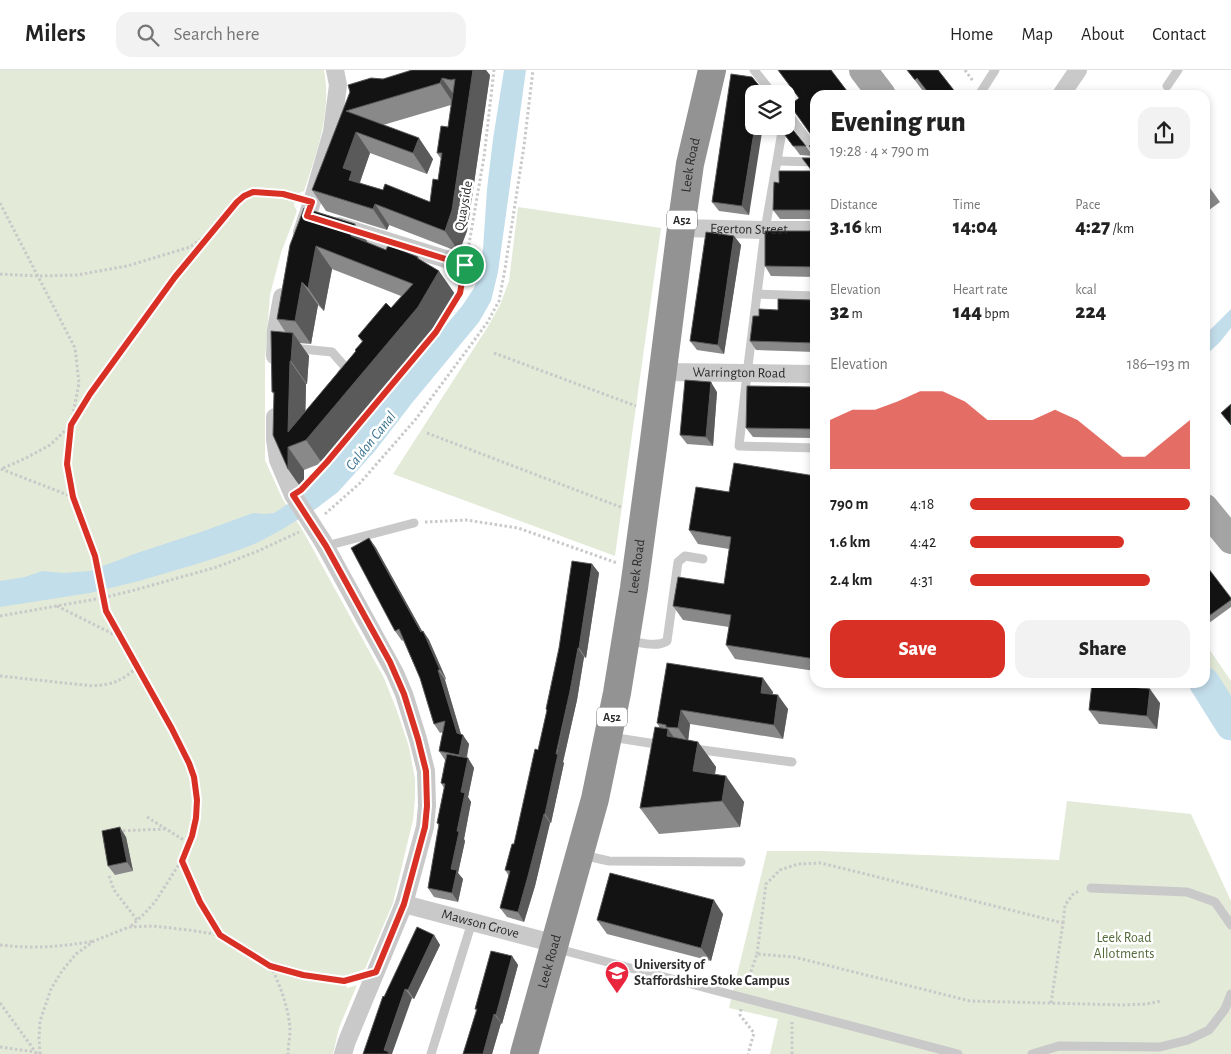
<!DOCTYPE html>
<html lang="en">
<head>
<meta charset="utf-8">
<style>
	:root { --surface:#fff; --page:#f2f2f2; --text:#222; --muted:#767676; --line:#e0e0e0; --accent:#d93025 }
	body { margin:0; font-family:"Alegreya Sans",sans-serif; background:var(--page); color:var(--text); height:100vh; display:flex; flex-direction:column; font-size:19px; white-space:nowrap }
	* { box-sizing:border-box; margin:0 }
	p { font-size:16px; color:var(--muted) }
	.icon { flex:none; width:28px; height:28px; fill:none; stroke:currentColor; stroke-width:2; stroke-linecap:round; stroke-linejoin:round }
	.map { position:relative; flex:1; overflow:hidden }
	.details { position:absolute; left:810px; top:20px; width:400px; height:598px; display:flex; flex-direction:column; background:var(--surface); border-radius:15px; box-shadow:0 2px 8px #0003 }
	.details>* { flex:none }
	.tools { position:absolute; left:745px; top:15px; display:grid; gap:10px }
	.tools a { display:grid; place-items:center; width:50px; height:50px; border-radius:10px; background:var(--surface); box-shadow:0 2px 8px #0003; font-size:25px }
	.pin { position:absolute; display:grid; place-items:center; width:42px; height:42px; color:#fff; margin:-21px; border:2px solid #fff; border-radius:50%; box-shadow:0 1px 5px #0007 }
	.round { display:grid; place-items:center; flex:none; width:52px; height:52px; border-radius:15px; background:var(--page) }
	.overview { display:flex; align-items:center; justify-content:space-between; height:85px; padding:0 20px }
	h1 { font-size:28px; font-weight:800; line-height:38px }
	.metrics { display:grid; grid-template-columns:repeat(3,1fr); gap:8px; height:85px; padding:5px 20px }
	.metrics div { display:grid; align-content:center }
	.metrics b { font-size:21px; font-weight:800 }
	.metrics small { font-size:14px; font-weight:400 }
	.metrics p { font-size:14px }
	.chart { height:140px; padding:10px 20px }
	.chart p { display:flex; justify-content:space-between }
	.chart svg { width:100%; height:90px; margin-top:5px; fill:var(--accent); opacity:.7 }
	.action { display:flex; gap:10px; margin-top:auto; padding:10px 20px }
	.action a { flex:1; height:58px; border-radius:15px; background:var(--accent); color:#fff; font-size:20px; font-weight:800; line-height:58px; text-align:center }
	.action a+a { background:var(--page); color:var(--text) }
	ul { padding:0 20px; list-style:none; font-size:16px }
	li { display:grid; grid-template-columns:80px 60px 1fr; align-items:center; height:38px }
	li i { height:12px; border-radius:6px; background:var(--accent) }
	header { display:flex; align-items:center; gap:30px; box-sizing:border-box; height:70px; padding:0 25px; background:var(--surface); border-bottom:1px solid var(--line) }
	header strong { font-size:24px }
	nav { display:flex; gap:28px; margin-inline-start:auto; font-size:18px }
	.search { width:350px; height:45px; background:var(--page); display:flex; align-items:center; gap:12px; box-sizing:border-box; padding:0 18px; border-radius:15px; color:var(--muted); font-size:19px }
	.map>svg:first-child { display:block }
</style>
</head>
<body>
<header>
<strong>Milers</strong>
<div class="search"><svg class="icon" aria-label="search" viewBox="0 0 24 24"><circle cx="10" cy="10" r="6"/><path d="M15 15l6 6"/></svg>Search here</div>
<nav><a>Home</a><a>Map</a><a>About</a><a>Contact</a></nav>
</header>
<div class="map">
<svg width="1231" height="984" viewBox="0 0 1231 984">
	<rect width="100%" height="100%" fill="#fff"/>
	<g fill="#e3ead8">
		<path d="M0 0H324C332 42 317 82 304 121L297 124 294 135 297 141 281 183 270 225 265 290V390L282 428 303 461 384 608 397 641 409 677 415 709V729L413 750 393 833 365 899 344 906 347 918 357 915 339 958 333 984H0Z"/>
		<polygon points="518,137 661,158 615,486 393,404 487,258 500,235 509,211"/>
		<polygon points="1205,573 1231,611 1231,642 1205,605"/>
		<polygon points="1067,731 1191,744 1231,831 1231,984 770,984 778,949 729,938 767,781 821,781 1059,790"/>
	</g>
	<g fill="#c3deeb">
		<polygon points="504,0 526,0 498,202 491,231 479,252 412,333 375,381 338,422 317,438 281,460 259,472 242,479 200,493 139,511 90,523 0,537 0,511 25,507 42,501 64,503 90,501 137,483 201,462 253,443 265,444 274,443 303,424 354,365 462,236 474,218 479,206 483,179 487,119 493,69"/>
		<polygon points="1231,239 1231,258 1220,272 1205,286 1205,265"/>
	</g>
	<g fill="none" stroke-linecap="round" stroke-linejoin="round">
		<polyline stroke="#c3deeb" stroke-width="31" points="1204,612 1231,655"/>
		<g stroke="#c9c9c9" stroke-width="3" stroke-dasharray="2.5 2.5" stroke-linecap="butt">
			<polyline points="965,0 973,11"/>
			<polyline points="0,133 75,278 79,313 71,355 50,375 26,388 1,399"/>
			<polyline points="468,180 484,87 494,0"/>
			<polyline points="0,204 38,206 77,205 127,196 190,177 211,162"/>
			<polyline points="494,283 636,336"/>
			<polyline points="427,363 623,438"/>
			<polyline points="1,399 73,427 95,486"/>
			<polyline points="306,415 327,392 436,262 460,223 462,211"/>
			<polyline points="73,427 67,393 71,355 90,324 175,207 214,159 237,132 244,126 253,122 283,124 297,128"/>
			<polyline points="325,444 360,413 415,350 487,253 499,231 505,199 524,76 533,0"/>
			<polyline points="425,452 466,450 518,458 617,493"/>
			<polyline points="57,536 121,568"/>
			<polyline points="106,541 172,659 189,693 194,707 197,730 192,766 185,785 155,832 144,844 130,857"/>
			<polyline points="0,546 102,528 131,521 217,497 258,481 299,462"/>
			<path d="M0 606 93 616C116 614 120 611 138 597"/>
			<polyline points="147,747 190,774"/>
			<polyline points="118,761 165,759"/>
			<polyline points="182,792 200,832 220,865"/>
			<polyline points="109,806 114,820 137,850"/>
			<polyline points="1063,853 1065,835 1074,823 1080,821"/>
			<path d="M0 875C35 879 60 877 94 871"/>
			<polyline points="757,884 766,814 780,800 798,794 821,793 1063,853 1051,933"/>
			<path d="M271 896C280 916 289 938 290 960 290 968 288 976 288 984"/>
			<polyline points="746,916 757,884 794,887 970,931 1124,935 1146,934 1161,931"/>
			<polyline points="0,933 37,984"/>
			<polyline points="741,939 740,945 754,963 748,984"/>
			<polyline points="0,977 35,982"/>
			<polyline points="40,984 39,969 40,951 51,919 62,901 76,884 94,871 129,857 152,856 189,860 220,865 270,896 303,905 344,911 356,908"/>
			<polyline points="792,984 792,952"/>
		</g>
		<g stroke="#c9c9c9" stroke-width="9">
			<polyline points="754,0 773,24"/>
			<polyline points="1167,16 1178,0"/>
			<polyline points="983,25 981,22 995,0"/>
			<polyline points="786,41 815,80"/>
			<polyline points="783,56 765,160 747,304 739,376 815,378"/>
			<polyline points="778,91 815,92"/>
			<polyline points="757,224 815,226"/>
			<polyline points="293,278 332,282 346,298 342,303"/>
			<polyline points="326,476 414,453"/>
			<path d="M628 571C639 572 657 578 667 571L678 492 685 486 703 489"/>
			<polyline points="611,667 662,675"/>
			<polyline points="695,679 792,692"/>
			<polyline points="582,785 609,791 741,792"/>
			<polyline points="1091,818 1187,822 1215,832 1231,855"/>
			<polyline points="557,878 558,879 958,984"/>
			<polyline points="431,984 472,852"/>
			<polyline points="1032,984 1059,976 1160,977 1188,970 1209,960 1225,939 1231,924"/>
		</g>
		<g stroke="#c9c9c9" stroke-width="18">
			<polyline points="1061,25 1078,0"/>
			<polyline points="339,156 465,195"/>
			<path id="s1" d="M681 158 765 160H815"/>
			<polyline points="302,162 312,132 332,62 338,15 335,0"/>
			<polyline points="275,286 276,260 282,227"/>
			<path id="s2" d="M663 302 815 304"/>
			<polyline points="275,347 275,369 278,390 293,425"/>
			<polyline points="322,470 395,603 404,624 418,669 426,701 427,736 425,757 404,834 347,971 343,984"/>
			<path id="s3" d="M404 834 556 874"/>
		</g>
		<g stroke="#a4a4a4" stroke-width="28">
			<polyline points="863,0 882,25"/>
			<polyline points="1205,438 1231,470"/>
		</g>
		<path stroke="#939393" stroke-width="28" id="s4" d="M524 984 595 729 617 623 634 518 653 378 681 158 690 94 712 0"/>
		<polyline stroke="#c9c9c9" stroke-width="3" stroke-dasharray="2.5 2.5" stroke-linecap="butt" points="95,486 106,541"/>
		<polyline stroke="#c9c9c9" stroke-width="18" points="293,425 322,470"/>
	</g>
	<g fill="#898989" fill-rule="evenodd">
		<polygon points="778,0 831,0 850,25 815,25 815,149 780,149 773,140 774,112 779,113 779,101 812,101 802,88 811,88 814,85 814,82 809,76 814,73 814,69 792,38 794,32 799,28"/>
		<polygon points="907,0 938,0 958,25 929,25 925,20 923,21"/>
		<path d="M490 5 467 161 459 182 389 155 387 160 326 141 312 120 350 22 383 9ZM451 35 448 57 437 83 441 89 438 110 430 132 383 120 360 113V112L370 83 427 104 433 89 383 55Z"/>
		<polygon points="761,18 749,145 719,141 712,132"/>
		<polygon points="782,61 806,76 813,86 800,85"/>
		<polygon points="1205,111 1220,132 1205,143"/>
		<polygon points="815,158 815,207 771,206 765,196 809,161 813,160"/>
		<polygon points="734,166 741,175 724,284 697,280 690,271"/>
		<path d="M369 173 386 180 421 190 455 224 434 259 322 393 304 400V422L288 399 274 324 272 322 286 263 277 249 290 175ZM332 199 401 226 391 238 358 266 362 272 356 281 305 342 306 314H307L309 286 299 273 311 274 318 235 324 241Z"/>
		<polygon points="815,230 815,282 756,280 750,271 759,246 778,240"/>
		<polygon points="815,317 815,368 753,367 746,358"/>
		<polygon points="717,322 713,376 687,374 680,365"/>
		<polygon points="815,406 815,601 735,589 726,575 729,557 683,550 673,536 724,514 729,479 698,474 689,460 729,422"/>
		<polygon points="369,468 376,478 422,561 423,561 429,570 446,609 445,610 461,664 469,674 467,688 468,688 474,698 468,727 471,732 464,769 465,771 458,803 463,809 458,832 434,827 428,818 439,756 437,753 444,718 441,713 445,690 439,681 443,662 440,663 434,654 420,608 403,570 402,571 395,561"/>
		<polygon points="592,494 599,503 586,588 584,587 577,630 563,692 564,693 551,753 550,753 535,816 524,852 507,847 500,838 509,806 505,800 514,774 538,680 547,640 546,639"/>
		<polygon points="1231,528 1231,537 1209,553 1205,547"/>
		<polygon points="667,593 773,622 772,624 788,639 783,669 690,654 688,670 698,672 716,697 715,705 744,732 740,757 659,764 640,738 660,658 657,653"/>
		<polygon points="1160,633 1157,659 1099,654 1089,640"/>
		<polygon points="126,767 133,801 115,805 108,796"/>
		<polygon points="723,844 711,891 607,864 597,850"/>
		<polygon points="434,865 440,875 414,929 412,928 384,927"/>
		<polygon points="512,886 518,895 502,954 501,953 492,984 463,984 476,941 475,939"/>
	</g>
	<g fill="#5a5a5a">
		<polygon points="473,0 486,0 490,5 467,161 459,182 445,161"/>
		<polygon points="442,8 456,28 454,34 440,13"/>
		<polygon points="761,18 765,24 760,24"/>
		<polygon points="755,56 763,56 749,145 742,136"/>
		<polygon points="356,62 370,83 360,112 366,122 349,110 343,98"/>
		<polygon points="419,68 433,89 427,104 413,83"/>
		<polygon points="375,134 389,155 387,160 373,139"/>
		<polygon points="355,154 371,177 351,166"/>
		<polygon points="734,166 741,175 724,284 718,275"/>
		<polygon points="316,176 332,199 324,241 308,218"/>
		<polygon points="418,187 434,209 439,201 455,224 434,259 322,393 306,370 433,211 417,188"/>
		<polygon points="302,212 318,235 311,274 295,251"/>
		<polygon points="293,263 309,286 307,314 291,291"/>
		<polygon points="290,291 306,314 305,370 288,362"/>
		<polygon points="711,312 717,322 713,376 706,367"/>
		<polygon points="288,377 304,400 304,422 288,399"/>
		<polygon points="369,468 376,478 427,570 423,561 429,570 446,609 440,600 421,562"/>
		<polygon points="592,494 599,503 586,588 579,578"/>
		<polygon points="578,578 584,587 577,630 563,692 564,693 551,753 545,744"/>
		<polygon points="438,600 445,610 462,668 463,665 469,674 465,694 459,685 457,663"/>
		<polygon points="763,608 773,622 771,636 761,623"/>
		<polygon points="1150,619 1160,633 1157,659 1147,646"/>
		<polygon points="778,625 788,639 783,669 774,655"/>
		<polygon points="681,640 690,654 688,672 678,658"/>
		<polygon points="668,659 686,684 667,666"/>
		<polygon points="698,672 716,697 711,727 693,701"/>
		<polygon points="468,688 474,698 468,727 471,732 464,769 465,771 458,803 463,809 458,832 452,823 451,799 457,761 461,722"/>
		<polygon points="726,706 744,732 740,757 722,731"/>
		<polygon points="544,744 550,753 535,816 524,852 518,842"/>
		<polygon points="120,757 126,767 133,801 127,792"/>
		<polygon points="714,830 723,844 711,891 701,878"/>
		<polygon points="434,865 440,875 414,929 408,920"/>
		<polygon points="512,886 518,895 502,954 496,945"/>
		<polygon points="405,919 412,928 392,984 386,984 384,980"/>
		<polygon points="494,944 501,953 492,984 483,984"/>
	</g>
	<g fill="#131313" stroke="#5a5a5a" fill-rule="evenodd">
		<path d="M412 0H473L452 140 445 161 375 134 373 139 312 120 350 22 348 15 371 8 383 9ZM442 8 451 10 455 9 448 57 441 56 437 83H442L438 110 433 109 430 132 385 114 383 120 349 110 352 101 343 98 356 62 413 83 419 68 346 41 440 13Z"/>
		<polygon points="778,0 831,0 850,25 815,25 815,143 813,141 809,140 773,140 774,112 779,113 779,101 812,101 802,88 811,88 814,85 814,80 809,76 814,73 814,69 792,38 794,32 799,28"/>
		<polygon points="907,0 938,0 956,23 954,25 930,25 917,8 915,10"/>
		<polygon points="731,4 752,7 761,18 760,24 754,24 754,56 755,56 742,136 712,132"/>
		<polygon points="786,51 806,76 793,76 782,61 784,56 786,56"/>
		<polygon points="1205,111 1210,118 1205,122"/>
		<polygon points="304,138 355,154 351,166 386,180 388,175 418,187 417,188 439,201 418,237 306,370 288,377 288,399 273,365 274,322 272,322 271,261 293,263 291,291 290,291 288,362 356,281 355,280 363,271 358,266 386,233 391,238 413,214 316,176 308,218 302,212 295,251 277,249 290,175"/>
		<polygon points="815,158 815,197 765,196 765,161 809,161 813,160"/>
		<polygon points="706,162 734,166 718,275 690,271"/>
		<polygon points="778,229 815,230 815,273 750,271 753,246 759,246 759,239 778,240"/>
		<polygon points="685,310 711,312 706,367 680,365"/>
		<polygon points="747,316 815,317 815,359 746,358"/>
		<polygon points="1231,334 1231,355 1221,343"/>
		<polygon points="734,393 815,406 815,589 726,575 731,545 673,536 678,507 724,514 731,467 689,460 696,417 729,422"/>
		<polygon points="369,468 421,562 423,561 440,600 438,600 457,663 463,665 459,685 439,681 445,651 434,654 420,608 399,559 395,561 351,478"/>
		<polygon points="572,491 592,494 579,578 578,578 570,621 556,684 558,684 545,744 544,744 528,806 518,842 500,838 510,801 505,800 512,774 514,774 535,679 538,680 547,640 546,639 559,578"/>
		<polygon points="1205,494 1231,528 1231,530 1206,548 1205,547"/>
		<polygon points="667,593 763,608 761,623 778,625 774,655 681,640 678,658 666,657 666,655 657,653"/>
		<polygon points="1092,613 1150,619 1147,646 1089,640"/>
		<polygon points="655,657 668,659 667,666 698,672 693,701 726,706 722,731 640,738"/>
		<polygon points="447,684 468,688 461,722 465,723 457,761 459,762 451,799 457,800 452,823 428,818 439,754 437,753 445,714 441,713"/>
		<polygon points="120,757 127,792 108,796 102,761"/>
		<polygon points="610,803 714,830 701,878 597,850"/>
		<polygon points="417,857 434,865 408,920 405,919 384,980 389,982 388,984 363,984 383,926 384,927"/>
		<polygon points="491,881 512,886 496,945 494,944 483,984 463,984 477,939 475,939"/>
	</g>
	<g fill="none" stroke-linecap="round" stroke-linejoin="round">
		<defs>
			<polygon id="route" points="253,122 283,124 312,132 307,146 465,195 460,223 436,262 327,392 301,420 293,425 326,476 390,592 404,624 418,669 426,701 427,736 425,757 404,834 376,902 344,911 303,905 270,896 220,865 200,832 182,791 192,766 196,748 197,730 194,707 189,693 172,659 106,541 95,486 73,427 67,394 71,355 90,324 175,207 237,132 244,126"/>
		</defs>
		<use href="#route" stroke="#fff" stroke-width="10"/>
		<use href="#route" stroke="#d93025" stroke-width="6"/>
	</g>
	<defs>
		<symbol id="university-pin" viewBox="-11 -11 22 30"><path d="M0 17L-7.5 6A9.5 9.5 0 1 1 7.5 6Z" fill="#ea263e" stroke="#fff"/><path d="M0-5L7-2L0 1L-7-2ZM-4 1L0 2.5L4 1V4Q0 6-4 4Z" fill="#fff"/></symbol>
	</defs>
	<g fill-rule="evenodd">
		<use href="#university-pin" x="603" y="889" width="28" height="38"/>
	</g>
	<g text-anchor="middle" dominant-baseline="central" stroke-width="5" stroke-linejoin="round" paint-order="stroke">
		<g fill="#fff" stroke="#6b6b6b" stroke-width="1">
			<rect x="667" y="140.5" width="30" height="19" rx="4"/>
			<rect x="597" y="637.5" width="30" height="19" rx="4"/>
		</g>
		<g font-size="12" font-weight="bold" fill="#2c2c2c">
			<text x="682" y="150">A52</text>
			<text x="612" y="647">A52</text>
		</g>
		<g font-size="14" fill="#2c2c2c" stroke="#fff">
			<text stroke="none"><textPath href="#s4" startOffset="906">Leek Road</textPath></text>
			<text transform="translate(464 136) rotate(-80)">Quayside</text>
			<text stroke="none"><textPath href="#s1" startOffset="68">Egerton Street</textPath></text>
			<text stroke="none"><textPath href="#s2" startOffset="76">Warrington Road</textPath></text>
			<text stroke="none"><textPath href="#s4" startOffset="501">Leek Road</textPath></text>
			<text stroke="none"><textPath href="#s3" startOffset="79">Mawson Grove</textPath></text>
			<text stroke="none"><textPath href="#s4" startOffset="96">Leek Road</textPath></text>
		</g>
		<g font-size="14" fill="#516838" stroke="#fff">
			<text x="1124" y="868">Leek Road<tspan x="1124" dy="16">Allotments</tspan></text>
		</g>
		<g font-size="14" font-weight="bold" fill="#2c2c2c" stroke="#fff" text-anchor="start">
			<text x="634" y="895">University of<tspan x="634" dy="16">Staffordshire Stoke Campus</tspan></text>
		</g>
		<g font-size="15" font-style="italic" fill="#38728f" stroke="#fff">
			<text transform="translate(371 371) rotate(-51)">Caldon Canal</text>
		</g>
	</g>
</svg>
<div class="tools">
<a><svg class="icon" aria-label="layers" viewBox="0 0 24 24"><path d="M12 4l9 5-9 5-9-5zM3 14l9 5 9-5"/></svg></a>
</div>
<div class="pin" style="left:465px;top:195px;background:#1e9e55"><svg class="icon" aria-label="arrive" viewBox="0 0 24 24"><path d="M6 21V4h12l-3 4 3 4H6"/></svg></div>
<section class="details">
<div class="overview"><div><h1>Evening run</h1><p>19:28 · 4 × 790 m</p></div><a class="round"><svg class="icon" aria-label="share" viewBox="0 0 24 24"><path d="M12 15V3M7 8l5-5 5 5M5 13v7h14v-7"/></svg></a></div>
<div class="metrics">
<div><p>Distance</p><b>3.16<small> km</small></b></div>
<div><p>Time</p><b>14:04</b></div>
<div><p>Pace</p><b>4:27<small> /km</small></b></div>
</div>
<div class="metrics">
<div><p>Elevation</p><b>32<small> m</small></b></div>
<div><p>Heart rate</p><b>144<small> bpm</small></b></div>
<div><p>kcal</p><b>224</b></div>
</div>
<div class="chart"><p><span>Elevation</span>186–193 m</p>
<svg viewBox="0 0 160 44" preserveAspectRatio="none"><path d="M0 44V20L10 15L20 15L30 11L40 6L50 6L60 11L70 20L80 20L90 20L100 15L110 20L120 29L130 38L140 38L150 29L160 20V44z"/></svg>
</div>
<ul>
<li><b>790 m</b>4:18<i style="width:100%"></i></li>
<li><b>1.6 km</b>4:42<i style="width:70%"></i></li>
<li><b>2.4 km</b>4:31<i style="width:82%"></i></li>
</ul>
<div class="action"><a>Save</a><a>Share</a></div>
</section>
</div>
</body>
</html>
